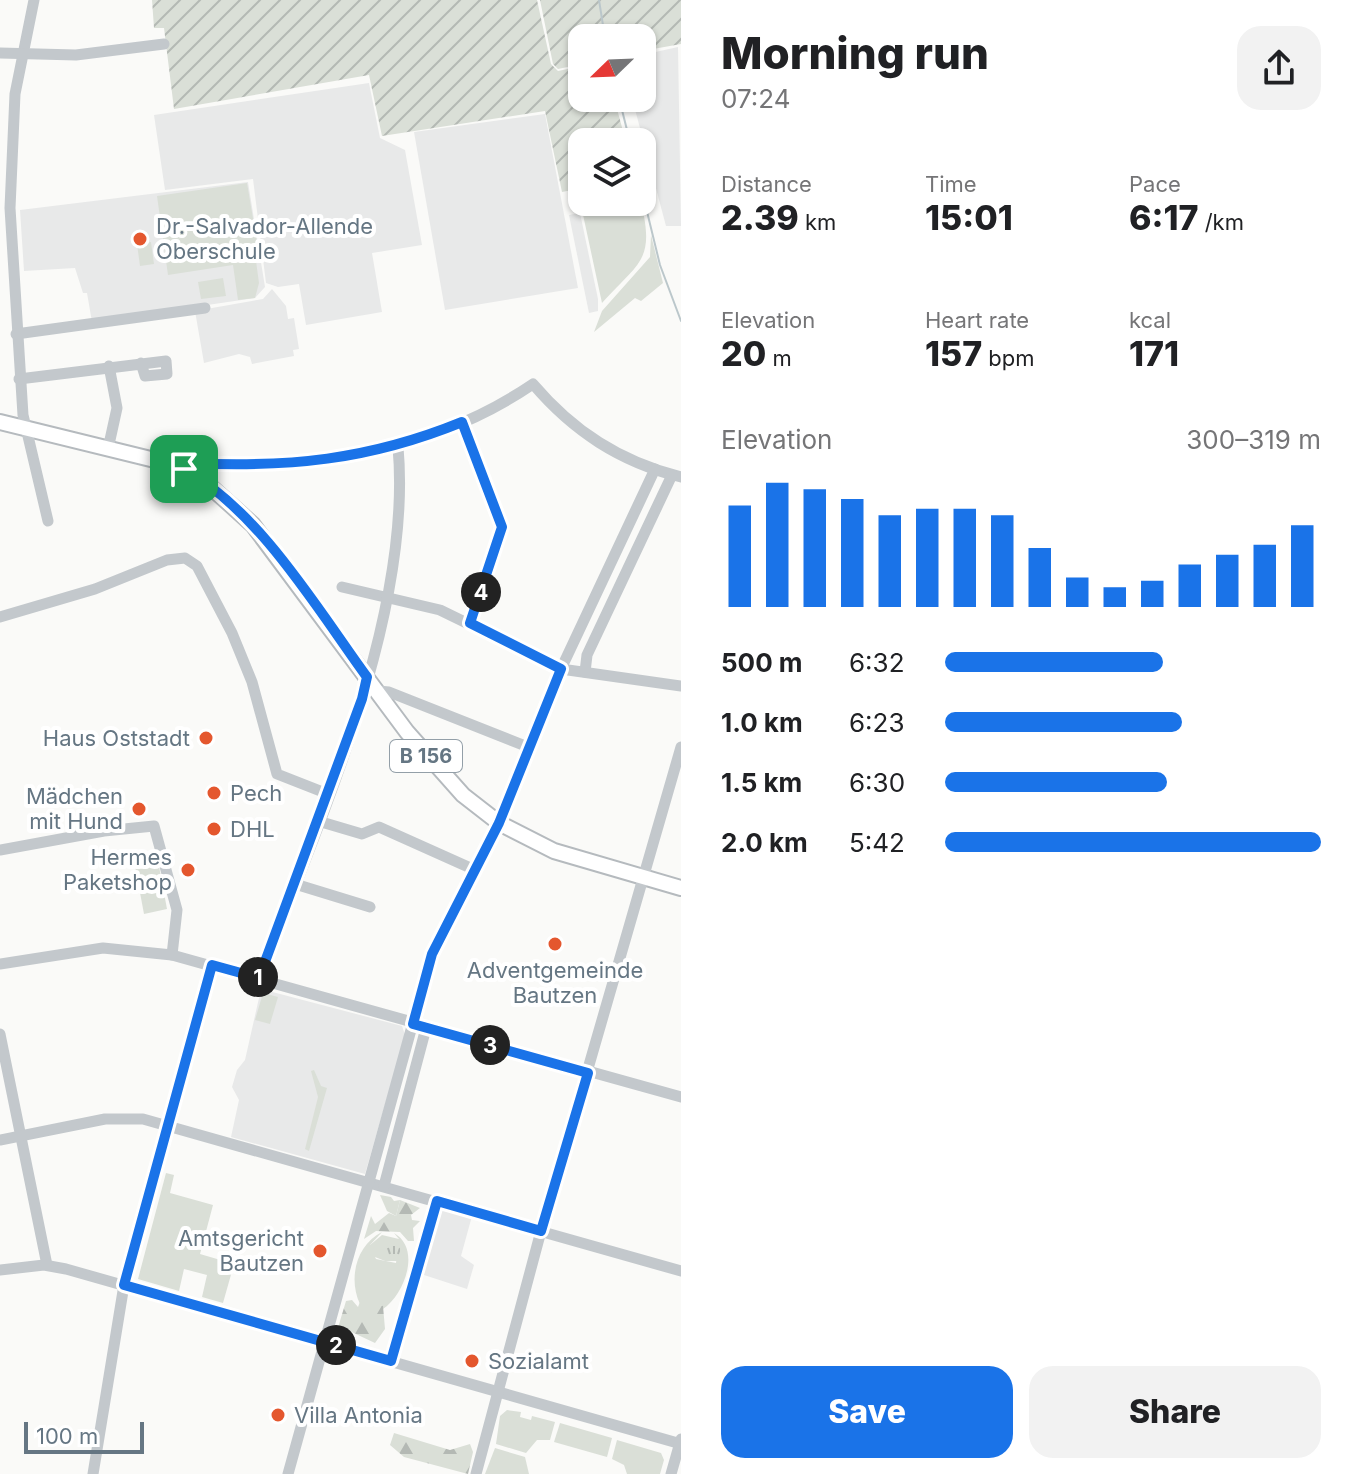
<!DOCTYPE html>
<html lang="en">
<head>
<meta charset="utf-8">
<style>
	:root { --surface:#fff; --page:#f2f2f2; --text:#202124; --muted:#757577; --accent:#1a73e8 }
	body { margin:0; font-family:Inter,sans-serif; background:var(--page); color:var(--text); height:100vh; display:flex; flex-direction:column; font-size:30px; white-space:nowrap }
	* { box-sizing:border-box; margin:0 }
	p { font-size:26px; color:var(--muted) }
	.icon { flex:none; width:44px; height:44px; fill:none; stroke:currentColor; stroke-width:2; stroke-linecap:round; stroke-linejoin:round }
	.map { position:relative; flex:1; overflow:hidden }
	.details { display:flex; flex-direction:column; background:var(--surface); width:680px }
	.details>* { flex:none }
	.needle { width:52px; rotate:247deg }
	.tools { position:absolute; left:568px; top:24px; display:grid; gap:16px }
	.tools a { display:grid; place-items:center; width:88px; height:88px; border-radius:16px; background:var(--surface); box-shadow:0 2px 6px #0004; font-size:40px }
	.scale { position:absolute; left:24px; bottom:20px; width:120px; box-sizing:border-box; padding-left:8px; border:4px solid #657683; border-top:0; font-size:22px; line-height:28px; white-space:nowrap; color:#657683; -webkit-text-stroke:6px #fff; paint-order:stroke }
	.pin { position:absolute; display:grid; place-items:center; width:68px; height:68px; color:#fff; margin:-34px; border-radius:16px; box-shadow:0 4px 12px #0006 }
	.km { position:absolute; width:40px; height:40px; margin:-20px; border-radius:50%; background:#222; color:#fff; font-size:22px; line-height:40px; text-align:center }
	.round { display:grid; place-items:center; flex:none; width:84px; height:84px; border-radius:24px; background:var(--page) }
	.summary { display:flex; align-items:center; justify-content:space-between; height:136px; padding:0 40px }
	h1 { font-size:44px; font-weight:800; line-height:60px }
	.metrics { display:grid; grid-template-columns:repeat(3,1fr); gap:12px; height:136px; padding:8px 40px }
	.metrics div { display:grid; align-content:center }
	.metrics b { font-size:34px; font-weight:800 }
	.metrics small { font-size:22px; font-weight:400 }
	.metrics p { font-size:22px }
	.chart { height:224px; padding:16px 40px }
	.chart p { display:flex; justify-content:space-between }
	.chart svg { width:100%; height:144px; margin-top:8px; stroke:var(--accent); stroke-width:6 }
	.button { display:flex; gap:16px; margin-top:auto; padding:16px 40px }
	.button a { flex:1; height:92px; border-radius:24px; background:var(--accent); color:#fff; font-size:32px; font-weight:800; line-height:92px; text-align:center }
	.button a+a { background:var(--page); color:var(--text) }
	ul { padding:0 40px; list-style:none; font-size:26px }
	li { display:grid; grid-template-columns:128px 96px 1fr; align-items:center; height:60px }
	li i { height:20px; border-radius:10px; background:var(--accent) }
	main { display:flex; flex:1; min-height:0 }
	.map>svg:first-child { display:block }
</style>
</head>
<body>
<main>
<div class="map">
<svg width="681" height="1474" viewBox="0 0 681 1474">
	<defs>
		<pattern id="forest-firs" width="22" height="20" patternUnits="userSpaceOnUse" patternTransform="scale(2)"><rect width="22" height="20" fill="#dadfd7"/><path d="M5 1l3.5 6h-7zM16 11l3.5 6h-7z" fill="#b4b9b4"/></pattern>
		<pattern id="park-tufts" width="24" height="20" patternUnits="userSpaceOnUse" patternTransform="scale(2)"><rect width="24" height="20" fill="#dadfd7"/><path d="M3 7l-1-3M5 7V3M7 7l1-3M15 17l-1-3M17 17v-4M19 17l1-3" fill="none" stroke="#b4b9b4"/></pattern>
		<pattern id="garden-furrows" width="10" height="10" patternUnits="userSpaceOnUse" patternTransform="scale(2)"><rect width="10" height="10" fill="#dadfd7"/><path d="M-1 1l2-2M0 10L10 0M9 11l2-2" fill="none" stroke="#b4b9b4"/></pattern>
	</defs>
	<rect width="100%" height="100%" fill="#fafaf8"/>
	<g fill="#e8e9e9">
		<polygon points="678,47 681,226 666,226 632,98 642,98 642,55"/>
		<polygon points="369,83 380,138 405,150 422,245 372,253 382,312 306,325 299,284 278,287 266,283 253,179 165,190 154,115"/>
		<polygon points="545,114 578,288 445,310 414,132"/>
		<polygon points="248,182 265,287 255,298 92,322 87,293 83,293 75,268 24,271 20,210"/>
		<polygon points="580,213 598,299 598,311 589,313 569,215"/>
		<polygon points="272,289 286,306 288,319 294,318 299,349 293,350 294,356 252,364 250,357 239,354 204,363 195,311 263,299"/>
		<polygon points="261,989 402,1026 405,1035 365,1174 231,1137 239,1100 232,1087 237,1070 245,1060"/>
		<polygon points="441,1209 472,1216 461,1256 474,1265 467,1289 421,1274"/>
	</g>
	<g fill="#dadfd7">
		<polygon points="247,183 260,260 256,261 259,283 255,298 238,300 233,265 168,275 157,196"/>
		<path d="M582 190V202H641C655 261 640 261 602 303L582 210 574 212 569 192Z"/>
		<polygon points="651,235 663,283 641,301 635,298 594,332 602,311 650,257"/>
		<polygon points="151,242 154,264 140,266 137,244"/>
		<polygon points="223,278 226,296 201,299 198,282"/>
		<polygon points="158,861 167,909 144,914 135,866"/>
		<polygon points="263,993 278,997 270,1024 255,1020"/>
		<polygon points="314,1070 321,1086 327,1088 309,1151 305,1149 318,1097 311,1071"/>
		<polygon points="166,1173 174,1175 170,1193 213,1205 200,1254 234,1264 223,1303 202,1297 207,1275 184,1269 179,1291 138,1279"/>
		<polygon points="380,1195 391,1197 394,1201 400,1200 396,1216 387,1211"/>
		<path d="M382 1232 370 1245 376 1259 396 1263 399 1239 394 1233C422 1249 404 1295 383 1309V1306L360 1304C348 1279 356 1245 382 1232Z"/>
		<polygon points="507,1410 521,1412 520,1417 531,1420 532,1416 555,1422 550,1440 537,1440 526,1453 496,1444 500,1416"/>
		<polygon points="560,1423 612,1438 607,1457 554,1442"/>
		<polygon points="617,1440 661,1453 664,1460 660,1474 627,1474 624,1465 612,1459"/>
		<polygon points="495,1448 525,1457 529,1474 485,1474"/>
	</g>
	<g fill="url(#forest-firs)">
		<polygon points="400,1200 420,1208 411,1215 412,1220 420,1221 413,1228 414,1241 408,1241 400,1232 376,1231 364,1239 371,1216 375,1224 389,1213 396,1216"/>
		<polygon points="361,1299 383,1306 385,1329 375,1343 343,1328 337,1331 346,1301 352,1300 358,1307"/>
		<polygon points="394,1433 450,1450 470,1444 473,1452 468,1474 404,1457 390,1445"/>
	</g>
	<polygon fill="url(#park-tufts)" points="382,1235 399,1239 401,1261 385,1261 370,1255 370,1245"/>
	<g fill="url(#garden-furrows)">
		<polygon points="152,0 537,0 551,64 558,71 582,66 582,98 614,98 626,142 582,142 582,188 562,192 545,111 382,136 369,75 174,109 164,28 154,28"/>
		<polygon points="540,0 681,0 681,44 642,51 642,38 582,38 582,64 558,69 553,64"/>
	</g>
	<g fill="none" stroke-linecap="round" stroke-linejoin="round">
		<g stroke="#bbc7cb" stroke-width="2">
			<polyline points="599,0 605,38"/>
			<polyline points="619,98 630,142"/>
			<polyline points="642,191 660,265 681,321"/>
		</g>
		<defs>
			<polyline id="major" points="0,422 171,464 203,480 253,525 407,732 463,795 499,823 554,851 681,888"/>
		</defs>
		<use href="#major" stroke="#b5babe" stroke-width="18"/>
		<g stroke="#c3c8cc" stroke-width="11">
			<polyline points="34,0 15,94 10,208 23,415 48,521"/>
			<polyline points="0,53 76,55 164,44"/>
			<polyline points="16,334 205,308"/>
			<polyline points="19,379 166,361 167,374 145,376 141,363"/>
			<polyline points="462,422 502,527 470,623"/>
			<polyline points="108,449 117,408 109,366"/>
			<path d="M184 469 188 463C309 470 430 454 533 384 573 431 620 462 681 477"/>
			<polyline points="342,587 440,610 561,669 681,686"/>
			<polyline points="0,617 95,589 167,560 185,558 197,566 232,633 252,682 277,774 328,794"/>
			<polyline points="585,672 587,655 672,475"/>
			<polyline points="378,691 389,692 528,747"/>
			<polyline points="318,821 362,834 379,827 475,870"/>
			<polyline points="0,850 104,831 154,826 177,910 172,955"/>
			<polyline points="295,884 370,907"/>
			<polyline points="0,964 103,948 172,955 681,1097"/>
			<path d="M259 978C319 823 413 613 398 447"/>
			<polyline points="0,1034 47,1265"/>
			<polyline points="0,1140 105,1119 143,1119 681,1271"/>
			<polyline points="384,1186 426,1028"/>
			<polyline points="0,1270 44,1265 66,1269 681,1444"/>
			<polyline points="391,1361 437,1201"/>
			<polyline points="93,1474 124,1285 212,965"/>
			<polyline points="288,1474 432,954 499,823 561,669 655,469"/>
			<polyline points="476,1474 541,1231 681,747"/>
			<polyline points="671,1474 681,1439"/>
		</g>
		<use href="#major" stroke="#fff" stroke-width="14"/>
	</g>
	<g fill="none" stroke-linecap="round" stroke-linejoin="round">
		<defs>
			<path id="route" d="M462 422 502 527 470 623 561 669 499 823 432 954 413 1024 588 1073 541 1231 437 1201 391 1361 124 1285 212 965 259 978 362 699 367 677C316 607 260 512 184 469L188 463C287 468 369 460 462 422Z"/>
		</defs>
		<use href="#route" stroke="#fff" stroke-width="16"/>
		<use href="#route" stroke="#1a73e8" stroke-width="10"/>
	</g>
	<g fill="#e4572e" stroke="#fff" stroke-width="3">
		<circle cx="140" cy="239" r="8"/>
		<circle cx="206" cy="738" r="8"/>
		<circle cx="214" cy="793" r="8"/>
		<circle cx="139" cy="809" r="8"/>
		<circle cx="214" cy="829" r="8"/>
		<circle cx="188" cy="870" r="8"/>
		<circle cx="555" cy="944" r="8"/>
		<circle cx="320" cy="1251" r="8"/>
		<circle cx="472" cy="1361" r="8"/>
		<circle cx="278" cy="1415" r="8"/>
	</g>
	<g text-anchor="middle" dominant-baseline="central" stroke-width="8" stroke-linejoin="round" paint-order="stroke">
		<rect fill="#fff" stroke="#939fa8" stroke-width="2" x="390" y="740" width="72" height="32" rx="6"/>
		<g font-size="20" font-weight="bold" fill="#657683">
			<text x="426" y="756">B 156</text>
		</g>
		<g font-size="22" fill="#657683" stroke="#fff" text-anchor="start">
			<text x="156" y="226">Dr.-Salvador-Allende<tspan x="156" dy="25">Oberschule</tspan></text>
			<text x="190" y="738" text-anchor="end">Haus Oststadt</text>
			<text x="230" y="793">Pech</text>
			<text x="123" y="796" text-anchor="end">Mädchen<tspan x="123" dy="25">mit Hund</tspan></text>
			<text x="230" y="829">DHL</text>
			<text x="172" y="857" text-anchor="end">Hermes<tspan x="172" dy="25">Paketshop</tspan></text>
			<text x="555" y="970" text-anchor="middle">Adventgemeinde<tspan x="555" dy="25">Bautzen</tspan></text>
			<text x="304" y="1238" text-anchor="end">Amtsgericht<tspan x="304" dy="25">Bautzen</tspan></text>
			<text x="488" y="1361">Sozialamt</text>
			<text x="294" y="1415">Villa Antonia</text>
		</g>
	</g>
</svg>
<div class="tools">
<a><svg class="needle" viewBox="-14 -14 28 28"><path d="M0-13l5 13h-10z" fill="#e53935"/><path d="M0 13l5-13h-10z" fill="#757577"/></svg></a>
<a><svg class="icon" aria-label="layers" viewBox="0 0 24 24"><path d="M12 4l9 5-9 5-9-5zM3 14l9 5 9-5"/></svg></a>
</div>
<div class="scale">100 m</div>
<div class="pin" style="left:184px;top:469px;background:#1e9e55"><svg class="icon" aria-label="arrive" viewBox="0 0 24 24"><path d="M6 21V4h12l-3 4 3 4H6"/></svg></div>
<b class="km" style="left:258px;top:977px">1</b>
<b class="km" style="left:336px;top:1345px">2</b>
<b class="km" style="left:490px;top:1045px">3</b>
<b class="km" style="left:481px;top:592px">4</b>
</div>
<section class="details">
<div class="summary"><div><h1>Morning run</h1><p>07:24</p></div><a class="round"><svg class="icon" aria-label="share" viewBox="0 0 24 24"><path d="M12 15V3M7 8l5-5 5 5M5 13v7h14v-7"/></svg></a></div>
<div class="metrics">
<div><p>Distance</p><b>2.39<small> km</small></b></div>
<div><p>Time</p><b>15:01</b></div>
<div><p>Pace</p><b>6:17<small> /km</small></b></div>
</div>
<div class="metrics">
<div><p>Elevation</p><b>20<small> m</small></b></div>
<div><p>Heart rate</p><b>157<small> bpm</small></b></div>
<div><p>kcal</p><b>171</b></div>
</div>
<div class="chart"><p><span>Elevation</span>300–319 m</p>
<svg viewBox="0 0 160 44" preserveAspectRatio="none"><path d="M5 44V13M15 44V6M25 44V8M35 44V11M45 44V16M55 44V14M65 44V14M75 44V16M85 44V26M95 44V35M105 44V38M115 44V36M125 44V31M135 44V28M145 44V25M155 44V19"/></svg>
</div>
<ul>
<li><b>500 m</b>6:32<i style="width:58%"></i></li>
<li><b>1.0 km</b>6:23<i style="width:63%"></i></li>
<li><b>1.5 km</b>6:30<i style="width:59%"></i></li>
<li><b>2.0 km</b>5:42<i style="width:100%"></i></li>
</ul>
<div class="button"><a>Save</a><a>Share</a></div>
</section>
</main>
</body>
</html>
